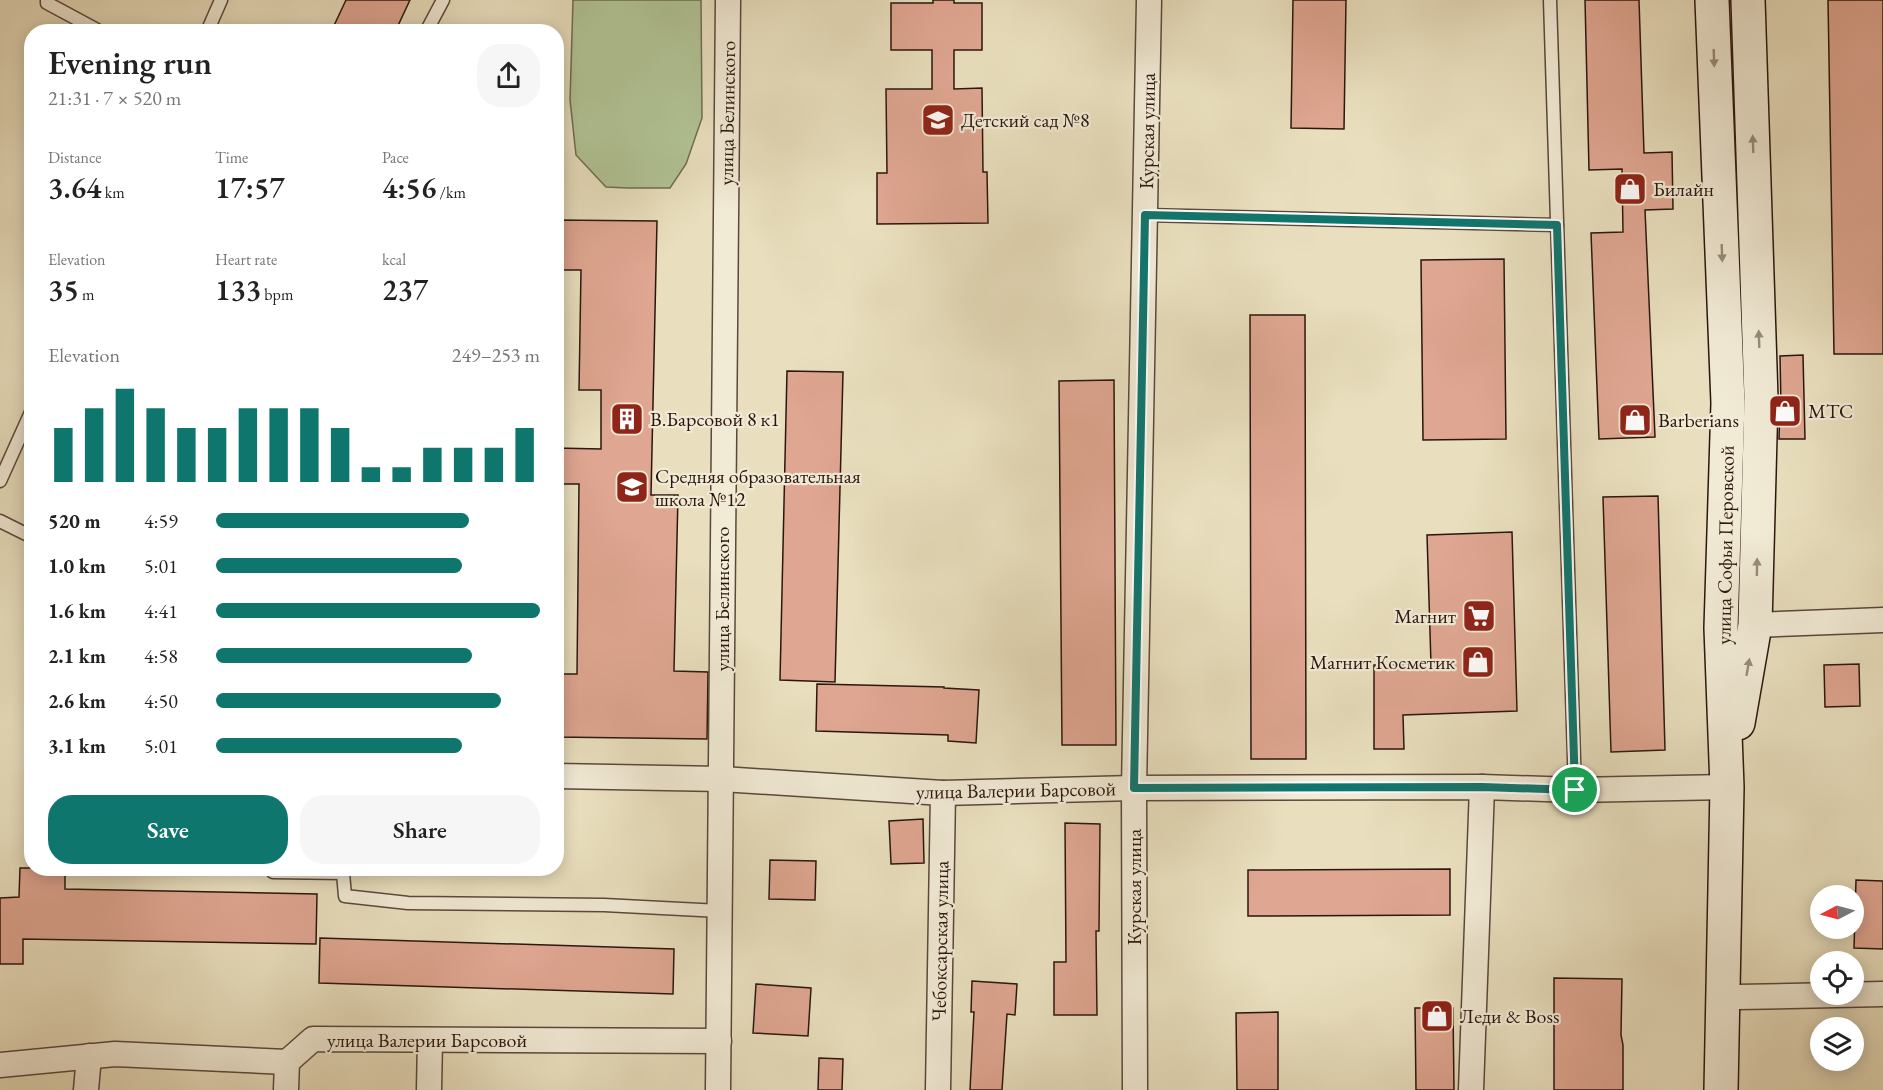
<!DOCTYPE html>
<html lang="en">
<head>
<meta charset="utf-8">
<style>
	:root { --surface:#fff; --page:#f6f6f6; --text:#222; --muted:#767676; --accent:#0f766e }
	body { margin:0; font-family:"EB Garamond",serif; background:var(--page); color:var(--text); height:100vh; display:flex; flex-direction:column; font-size:22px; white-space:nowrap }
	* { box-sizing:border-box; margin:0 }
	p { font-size:20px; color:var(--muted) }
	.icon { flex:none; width:33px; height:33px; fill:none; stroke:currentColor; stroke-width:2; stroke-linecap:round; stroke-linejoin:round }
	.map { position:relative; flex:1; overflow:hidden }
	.sheet { position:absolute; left:24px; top:24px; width:540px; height:852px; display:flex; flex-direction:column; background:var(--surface); border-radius:24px; box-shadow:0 3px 15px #0003 }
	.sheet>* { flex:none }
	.needle { width:39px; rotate:264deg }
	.controls { position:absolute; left:1810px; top:885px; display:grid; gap:12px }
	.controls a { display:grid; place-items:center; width:54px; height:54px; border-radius:50%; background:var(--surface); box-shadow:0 3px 15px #0003; font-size:30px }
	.pin { position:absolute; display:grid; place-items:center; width:51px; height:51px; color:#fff; margin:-26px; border:3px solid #fff; border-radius:50%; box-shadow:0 2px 6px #0007 }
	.round { display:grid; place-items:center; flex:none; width:63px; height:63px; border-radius:24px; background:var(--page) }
	.headline { display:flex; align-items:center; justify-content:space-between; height:102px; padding:0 24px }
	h1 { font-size:33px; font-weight:600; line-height:45px }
	.stats { display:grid; grid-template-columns:repeat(3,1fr); gap:9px; height:102px; padding:6px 24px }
	.stats div { display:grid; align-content:center }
	.stats b { font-size:30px; font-weight:600 }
	.stats small { font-size:16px; font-weight:400 }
	.stats p { font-size:16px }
	.chart { height:168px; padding:12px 24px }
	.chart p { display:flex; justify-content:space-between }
	.chart svg { width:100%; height:108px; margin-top:6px; stroke:var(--accent); stroke-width:6 }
	.button { display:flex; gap:12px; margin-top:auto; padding:12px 24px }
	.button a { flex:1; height:69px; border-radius:24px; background:var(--accent); color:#fff; font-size:24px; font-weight:600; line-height:69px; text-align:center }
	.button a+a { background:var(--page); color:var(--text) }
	ul { padding:0 24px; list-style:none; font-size:20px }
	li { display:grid; grid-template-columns:96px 72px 1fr; align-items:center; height:45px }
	li i { height:15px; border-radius:8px; background:var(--accent) }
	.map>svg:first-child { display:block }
</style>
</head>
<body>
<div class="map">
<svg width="1883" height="1090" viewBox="0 0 1883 1090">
	<rect width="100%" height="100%" fill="#e9dfbe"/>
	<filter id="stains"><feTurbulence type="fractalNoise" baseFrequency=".00333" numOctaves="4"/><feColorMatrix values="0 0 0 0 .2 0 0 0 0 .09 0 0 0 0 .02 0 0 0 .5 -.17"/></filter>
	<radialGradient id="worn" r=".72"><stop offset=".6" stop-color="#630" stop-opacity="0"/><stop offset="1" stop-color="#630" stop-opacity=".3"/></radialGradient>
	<polygon fill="#b1c395" stroke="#6e6c52" stroke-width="1.5" points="573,0 701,0 702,118 686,164 670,188 628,188 606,187 576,155 570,100"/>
	<g fill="#dfa691" stroke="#2b160f" stroke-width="1.5">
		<polygon points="346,0 410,0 395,32 331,32"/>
		<polygon points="933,0 954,0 954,3 982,3 982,50 954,50 954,89 982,88 983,172 987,172 988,223 877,224 877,173 887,173 886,89 932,89 932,50 891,50 891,3 933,3"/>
		<polygon points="1293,0 1346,0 1344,129 1291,128"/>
		<polygon points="1585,0 1639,0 1644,153 1672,152 1673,209 1645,210 1655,437 1599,439 1591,233 1623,232 1622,169 1589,170"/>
		<polygon points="1828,0 1883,0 1883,354 1834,354"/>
		<polygon points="556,220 657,221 651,495 678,495 674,671 708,672 707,739 556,737 556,674 577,674 579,484 556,484 556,448 601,449 601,390 579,390 581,270 556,270"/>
		<polygon points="1504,259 1506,439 1423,440 1421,260"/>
		<polygon points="1250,315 1305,315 1306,759 1251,759"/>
		<polygon points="1803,355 1805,439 1779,439 1780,406 1781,406 1780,356"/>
		<polygon points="787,371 843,372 835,682 780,680"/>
		<polygon points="1114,380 1116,745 1062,745 1059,381"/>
		<polygon points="1658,496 1665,750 1611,752 1603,497"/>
		<polygon points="1512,532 1517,711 1403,715 1404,749 1374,749 1374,665 1431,664 1427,535"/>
		<polygon points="1859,664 1860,706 1825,707 1824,665"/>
		<polygon points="817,684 944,687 944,688 979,690 976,743 948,741 948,735 816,731"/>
		<polygon points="923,819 924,863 891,864 889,821"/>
		<polygon points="1065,823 1100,824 1099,931 1096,931 1097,1015 1054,1015 1054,962 1066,962"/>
		<polygon points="770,860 816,861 815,900 769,899"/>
		<polygon points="20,868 65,868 65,889 317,894 316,944 23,939 23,964 0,964 0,898 19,897"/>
		<polygon points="1450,869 1450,915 1248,916 1248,870"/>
		<polygon points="1856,880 1883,881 1883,949 1854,948"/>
		<polygon points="320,938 674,949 673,994 319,983"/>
		<polygon points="1554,978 1622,979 1621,1035 1623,1045 1623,1090 1554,1090"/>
		<polygon points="972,981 1017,984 1015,1015 1007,1014 1002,1090 970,1090 974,1012 971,1012"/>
		<polygon points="756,984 811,988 808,1036 753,1033"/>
		<polygon points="1415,1008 1453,1008 1454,1090 1416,1090"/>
		<polygon points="1278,1012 1278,1090 1237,1090 1236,1013"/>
		<polygon points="819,1058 843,1059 842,1090 818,1090"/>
	</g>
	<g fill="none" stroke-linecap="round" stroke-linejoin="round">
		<defs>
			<g id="lane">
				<polyline points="47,0 47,3 101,32"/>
				<polyline points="1550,0 1575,790"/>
				<polyline points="207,32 221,0"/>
				<polyline points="426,32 443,0"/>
				<polyline points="1145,215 1557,225"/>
				<polyline points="0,481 32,410"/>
				<polyline points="0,521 32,537"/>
				<polyline points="269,868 273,872 343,873 345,896 408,903 604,905 720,911"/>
			</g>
			<g id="street">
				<polyline points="1755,625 1883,620"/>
				<polyline points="556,776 722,779 943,793 1134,788 1482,787 1575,790 1727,787"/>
				<polyline points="1723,993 1738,997 1883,994"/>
				<polyline points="0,1065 115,1054 287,1062 313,1039 719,1041"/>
				<polyline points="86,1090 89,1056"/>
				<polyline points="286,1090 287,1062"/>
				<polyline points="429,1090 430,1040"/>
				<polyline points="718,1090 728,0"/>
				<polyline points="938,1090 943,793"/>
				<polyline points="1135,1090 1134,788 1149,0"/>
				<polyline points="1471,1090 1482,787"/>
			</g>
			<g id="secondary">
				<polyline points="1712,0 1728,403 1721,628 1727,787 1721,1090"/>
				<polyline points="1738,723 1755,625 1761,398 1748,0"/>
			</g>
		</defs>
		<use href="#lane" stroke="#5a483b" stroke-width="15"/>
		<use href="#street" stroke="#5a483b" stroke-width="27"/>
		<use href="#secondary" stroke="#2b160f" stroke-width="36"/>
		<use href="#lane" stroke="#f1ead5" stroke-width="12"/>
		<use href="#street" stroke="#f1ead5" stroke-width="24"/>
		<use href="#secondary" stroke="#f1ead5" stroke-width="33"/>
	</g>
	<defs><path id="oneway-solid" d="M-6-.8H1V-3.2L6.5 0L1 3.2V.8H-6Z" transform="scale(1.5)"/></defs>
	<g fill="#988b7c">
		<use href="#oneway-solid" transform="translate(1714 58) rotate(88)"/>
		<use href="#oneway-solid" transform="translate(1753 144) rotate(-92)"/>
		<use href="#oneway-solid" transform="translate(1722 253) rotate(88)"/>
		<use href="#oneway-solid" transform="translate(1759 339) rotate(-92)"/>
		<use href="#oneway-solid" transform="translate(1757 567) rotate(-89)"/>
		<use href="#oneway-solid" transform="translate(1748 667) rotate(-80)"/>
	</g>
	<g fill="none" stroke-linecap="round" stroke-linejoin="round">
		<defs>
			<polygon id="route" points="1145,215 1557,225 1575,790 1482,787 1134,788"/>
		</defs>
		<use href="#route" stroke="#fff" stroke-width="12"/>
		<use href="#route" stroke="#0f766e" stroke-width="8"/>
	</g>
	<defs>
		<symbol id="school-square" viewBox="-11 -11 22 22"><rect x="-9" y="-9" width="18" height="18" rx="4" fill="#8f2418" stroke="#f1ead5"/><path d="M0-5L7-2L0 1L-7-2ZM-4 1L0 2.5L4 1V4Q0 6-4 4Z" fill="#fff"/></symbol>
		<symbol id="shop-square" viewBox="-11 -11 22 22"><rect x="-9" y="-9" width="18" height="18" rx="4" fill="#8f2418" stroke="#f1ead5"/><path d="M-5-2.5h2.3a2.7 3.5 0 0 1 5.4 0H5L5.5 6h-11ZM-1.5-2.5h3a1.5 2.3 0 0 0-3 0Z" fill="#fff"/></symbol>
		<symbol id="building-square" viewBox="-11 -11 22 22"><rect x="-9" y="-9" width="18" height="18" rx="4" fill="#8f2418" stroke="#f1ead5"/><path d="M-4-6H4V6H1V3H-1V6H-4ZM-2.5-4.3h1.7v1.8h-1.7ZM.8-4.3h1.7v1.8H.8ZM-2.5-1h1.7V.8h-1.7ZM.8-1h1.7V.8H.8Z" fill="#fff"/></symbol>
		<symbol id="supermarket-square" viewBox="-11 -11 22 22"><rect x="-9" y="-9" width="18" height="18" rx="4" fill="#8f2418" stroke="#f1ead5"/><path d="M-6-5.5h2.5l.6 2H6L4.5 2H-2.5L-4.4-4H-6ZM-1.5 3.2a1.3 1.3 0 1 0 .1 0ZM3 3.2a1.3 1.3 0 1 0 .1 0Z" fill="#fff"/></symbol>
	</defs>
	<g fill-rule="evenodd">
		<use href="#school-square" x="919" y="101" width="38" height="38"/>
		<use href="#shop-square" x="1611" y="170" width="38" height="38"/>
		<use href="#shop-square" x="1766" y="392" width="38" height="38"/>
		<use href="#building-square" x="608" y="400" width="38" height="38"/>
		<use href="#shop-square" x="1616" y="401" width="38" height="38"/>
		<use href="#school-square" x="613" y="468" width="38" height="38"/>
		<use href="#supermarket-square" x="1460" y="597" width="38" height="38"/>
		<use href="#shop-square" x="1459" y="643" width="38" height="38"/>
		<use href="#shop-square" x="1418" y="997" width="38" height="38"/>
	</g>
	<g text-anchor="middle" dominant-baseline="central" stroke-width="4.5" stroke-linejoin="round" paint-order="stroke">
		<g font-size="20" fill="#2b160f" stroke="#f1ead5">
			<text transform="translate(727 113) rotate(-89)">улица Белинского</text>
			<text transform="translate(1147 131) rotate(-89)">Курская улица</text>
			<text transform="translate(1725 545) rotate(-89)">улица Софьи Перовской</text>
			<text transform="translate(722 599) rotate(-90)">улица Белинского</text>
			<text transform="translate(1016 790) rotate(-1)">улица Валерии Барсовой</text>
			<text transform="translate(1134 887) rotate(-90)">Курская улица</text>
			<text transform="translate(940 941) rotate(-89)">Чебоксарская улица</text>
			<text x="427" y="1040">улица Валерии Барсовой</text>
		</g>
		<g font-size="20" fill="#2b160f" stroke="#f1ead5" text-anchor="start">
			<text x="961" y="120">Детский сад №8</text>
			<text x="1653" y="189">Билайн</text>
			<text x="1808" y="411">МТС</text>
			<text x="650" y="419">В.Барсовой 8 к1</text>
			<text x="1658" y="420">Barberians</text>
			<text x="655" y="476">Средняя образовательная<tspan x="655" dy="23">школа №12</tspan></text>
			<text x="1456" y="616" text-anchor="end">Магнит</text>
			<text x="1455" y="662" text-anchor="end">Магнит Косметик</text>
			<text x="1460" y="1016">Леди &amp; Boss</text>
		</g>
	</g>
	<rect width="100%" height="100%" filter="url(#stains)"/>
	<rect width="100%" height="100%" fill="url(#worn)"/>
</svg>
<div class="controls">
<a><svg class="needle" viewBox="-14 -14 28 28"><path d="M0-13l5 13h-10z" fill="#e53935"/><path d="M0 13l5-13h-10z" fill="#767676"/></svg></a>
<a><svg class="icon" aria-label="locate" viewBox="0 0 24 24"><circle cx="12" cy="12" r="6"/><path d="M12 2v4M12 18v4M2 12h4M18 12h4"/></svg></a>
<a><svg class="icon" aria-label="layers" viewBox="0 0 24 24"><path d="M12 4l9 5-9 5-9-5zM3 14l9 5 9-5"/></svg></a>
</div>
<div class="pin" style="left:1575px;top:790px;background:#1e9e55"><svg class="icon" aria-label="arrive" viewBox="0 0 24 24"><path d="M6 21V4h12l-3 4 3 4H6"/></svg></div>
<section class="sheet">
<div class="headline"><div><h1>Evening run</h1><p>21:31 · 7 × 520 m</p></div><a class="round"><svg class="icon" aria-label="share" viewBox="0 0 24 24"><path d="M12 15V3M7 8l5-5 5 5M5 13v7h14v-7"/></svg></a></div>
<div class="stats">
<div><p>Distance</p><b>3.64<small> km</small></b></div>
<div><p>Time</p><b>17:57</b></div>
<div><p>Pace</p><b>4:56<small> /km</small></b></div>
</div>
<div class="stats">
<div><p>Elevation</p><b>35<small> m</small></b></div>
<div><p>Heart rate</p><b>133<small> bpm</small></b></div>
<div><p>kcal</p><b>237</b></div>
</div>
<div class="chart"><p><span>Elevation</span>249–253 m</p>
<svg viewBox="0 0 160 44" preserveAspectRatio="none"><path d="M5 44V22M15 44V14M25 44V6M35 44V14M45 44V22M55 44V22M65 44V14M75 44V14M85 44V14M95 44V22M105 44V38M115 44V38M125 44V30M135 44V30M145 44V30M155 44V22"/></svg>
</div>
<ul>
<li><b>520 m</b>4:59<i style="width:78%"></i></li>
<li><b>1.0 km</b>5:01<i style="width:76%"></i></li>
<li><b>1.6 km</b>4:41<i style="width:100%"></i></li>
<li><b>2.1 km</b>4:58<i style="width:79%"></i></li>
<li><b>2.6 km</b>4:50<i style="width:88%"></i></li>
<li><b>3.1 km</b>5:01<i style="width:76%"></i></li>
</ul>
<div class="button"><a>Save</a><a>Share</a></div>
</section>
</div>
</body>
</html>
